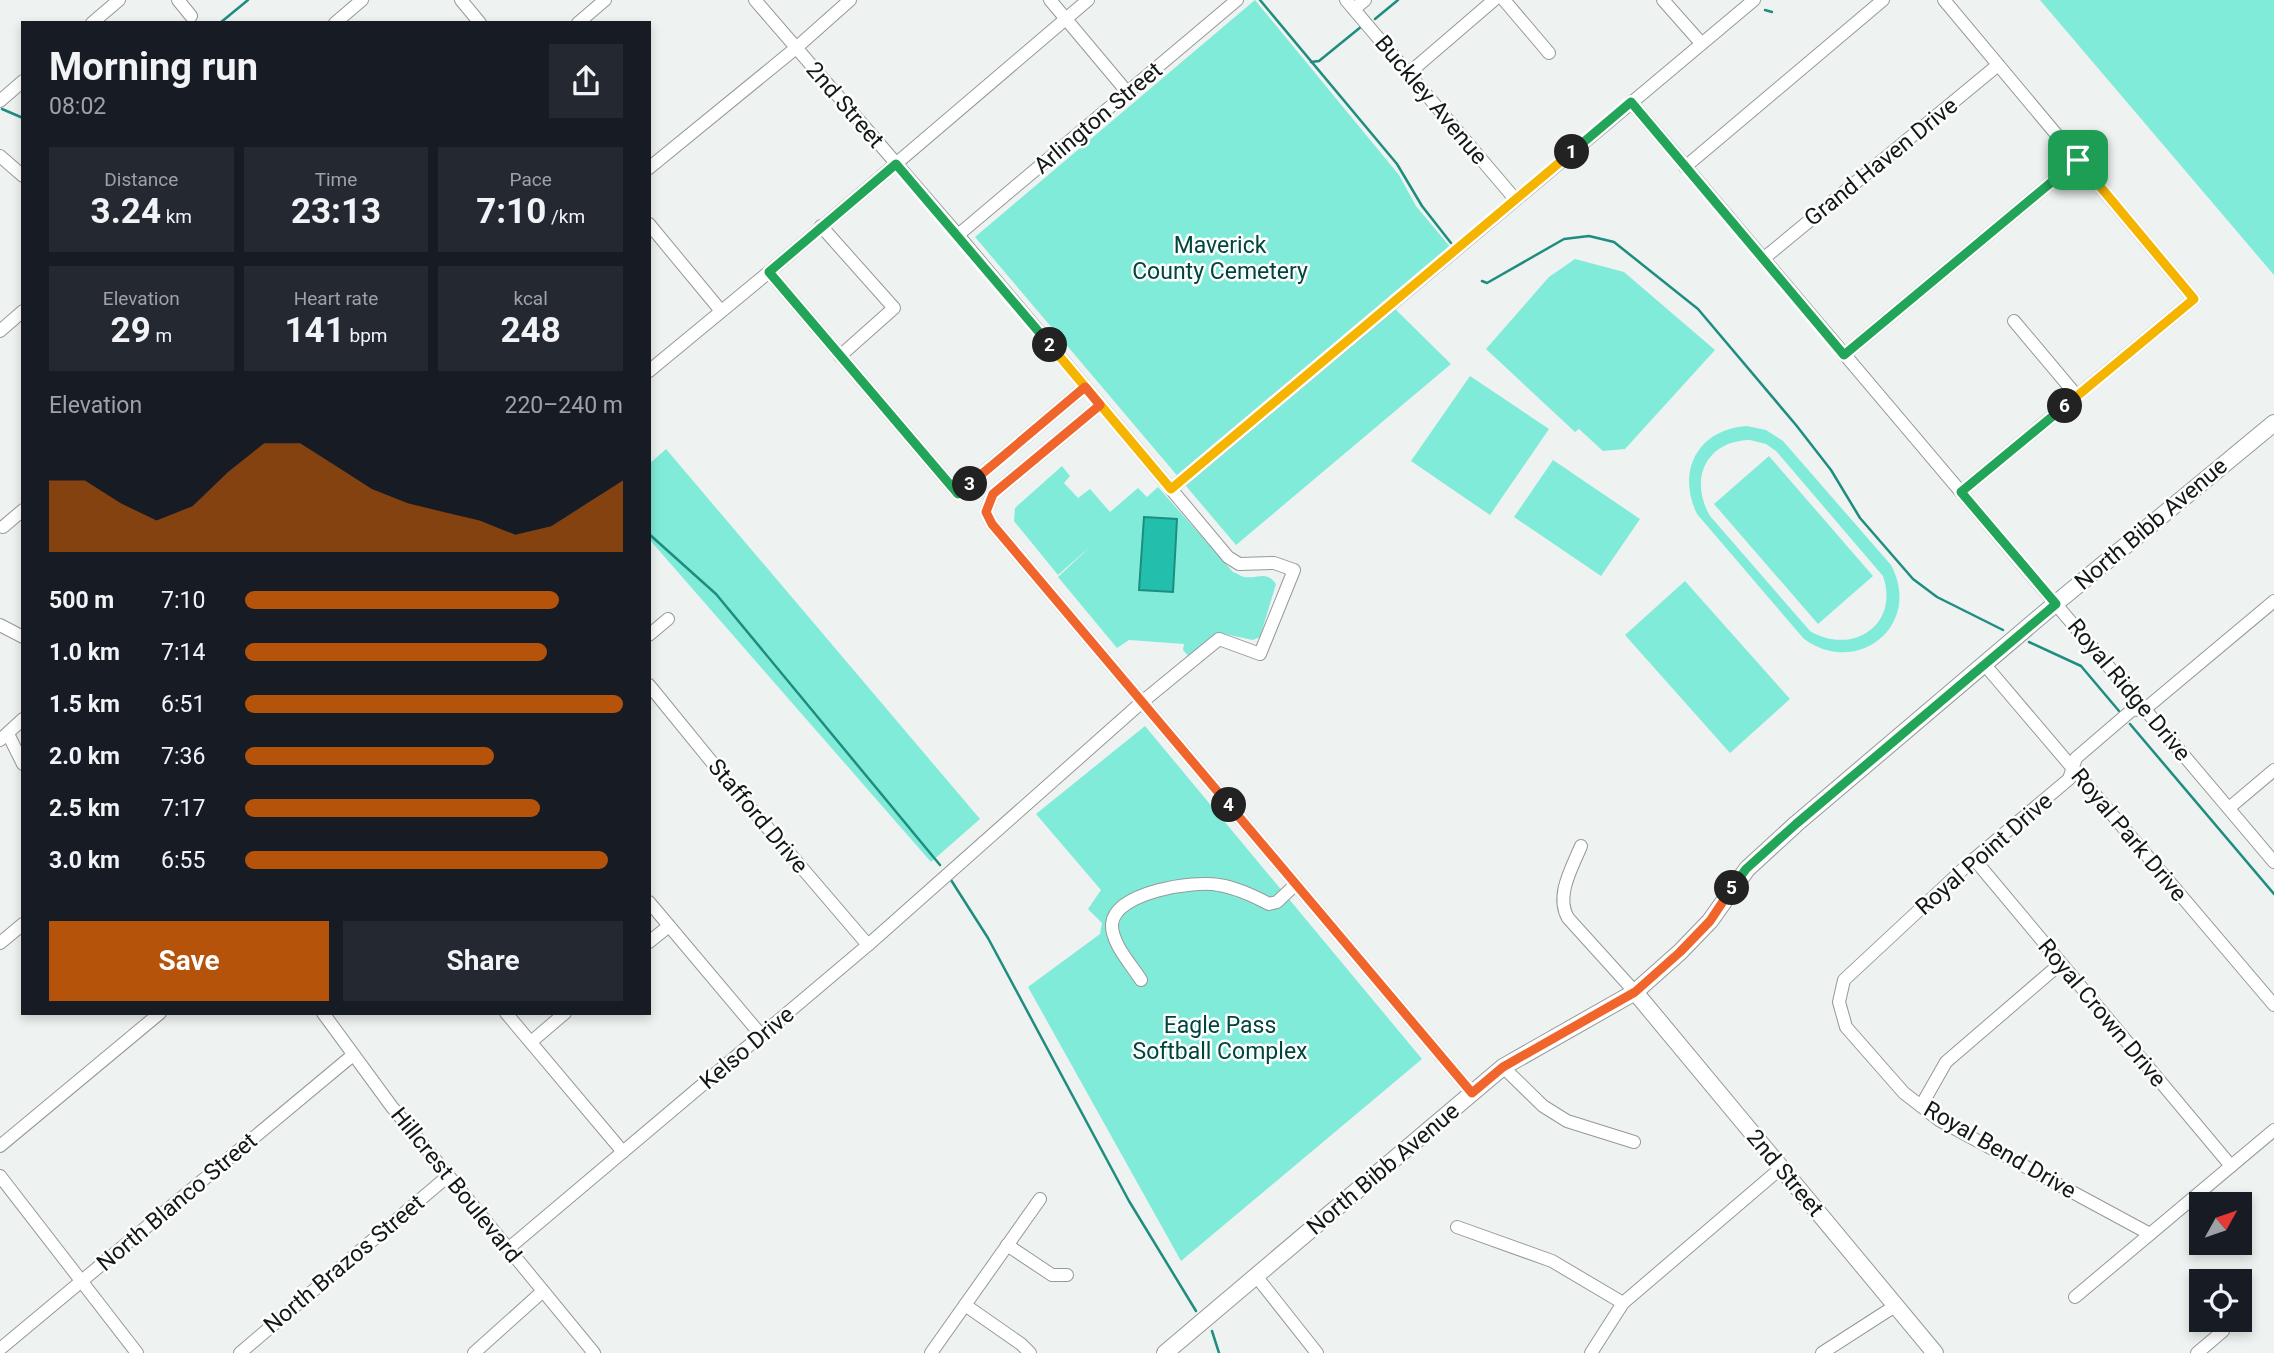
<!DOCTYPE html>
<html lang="en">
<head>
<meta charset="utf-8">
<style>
	:root { --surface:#171b24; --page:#242831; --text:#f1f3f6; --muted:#9ea1a6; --accent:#b45309 }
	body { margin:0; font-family:Roboto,sans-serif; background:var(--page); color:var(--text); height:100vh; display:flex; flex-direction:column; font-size:26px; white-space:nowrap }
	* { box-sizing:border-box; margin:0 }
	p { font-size:23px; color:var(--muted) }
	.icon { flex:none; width:38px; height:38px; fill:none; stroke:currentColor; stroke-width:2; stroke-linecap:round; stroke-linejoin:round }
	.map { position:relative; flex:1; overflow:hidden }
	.drawer { position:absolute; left:21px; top:21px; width:630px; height:994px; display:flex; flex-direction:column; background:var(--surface); border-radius:0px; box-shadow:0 4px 10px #0003 }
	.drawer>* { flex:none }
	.needle { width:46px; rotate:50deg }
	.controls { position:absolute; left:2189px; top:1192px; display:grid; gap:14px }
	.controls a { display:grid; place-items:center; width:63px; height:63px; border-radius:0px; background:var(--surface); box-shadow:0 4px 10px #0003; font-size:35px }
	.pin { position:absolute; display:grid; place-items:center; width:60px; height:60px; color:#fff; margin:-30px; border-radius:14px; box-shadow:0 4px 10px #0006 }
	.km { position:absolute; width:35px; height:35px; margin:-18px; border-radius:50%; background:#222; color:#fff; font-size:19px; line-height:35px; text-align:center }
	.round { display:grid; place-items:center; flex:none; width:74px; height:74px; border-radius:0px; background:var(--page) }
	.summary { display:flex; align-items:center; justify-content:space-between; height:119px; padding:0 28px }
	h1 { font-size:38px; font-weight:700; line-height:52px }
	.figures { display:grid; grid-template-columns:repeat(3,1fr); gap:10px; height:119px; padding:7px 28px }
	.figures div { display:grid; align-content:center; border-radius:0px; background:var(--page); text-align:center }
	.figures b { font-size:35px; font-weight:700 }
	.figures small { font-size:19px; font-weight:400 }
	.figures p { font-size:19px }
	.chart { height:196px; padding:14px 28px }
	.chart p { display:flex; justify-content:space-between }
	.chart svg { width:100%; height:126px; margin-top:7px; fill:var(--accent); opacity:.7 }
	.action { display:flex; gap:14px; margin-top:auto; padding:14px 28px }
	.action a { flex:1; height:80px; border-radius:0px; background:var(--accent); color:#fff; font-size:28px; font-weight:700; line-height:80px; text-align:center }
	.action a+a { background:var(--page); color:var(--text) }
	ul { padding:0 28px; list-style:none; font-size:23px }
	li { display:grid; grid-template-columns:112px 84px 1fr; align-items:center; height:52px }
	li i { height:18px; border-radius:9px; background:var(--accent) }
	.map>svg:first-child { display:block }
</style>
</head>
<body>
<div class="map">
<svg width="2274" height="1353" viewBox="0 0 2274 1353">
	<rect width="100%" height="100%" fill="#eef2f1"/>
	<g fill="#81ebd9" fill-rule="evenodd">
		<polygon points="1255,0 1399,175 1416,206 1451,248 1387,301 1451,364 1236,545 975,237"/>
		<polygon points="2040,0 2274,0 2274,275"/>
		<polygon points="1575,259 1624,272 1715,350 1625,449 1603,451 1579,429 1575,432 1486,349 1549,277"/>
		<polygon points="1470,376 1549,429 1490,515 1411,461"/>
		<path d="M1747 426 1766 430 1783 441 1891 565C1923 625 1858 678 1804 639L1697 514C1676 471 1698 429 1747 426ZM1750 440 1766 444 1776 451 1883 576C1900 625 1852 656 1810 631L1710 516C1689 480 1705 441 1750 440Z"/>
		<polygon points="666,449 980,819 931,862 649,539 649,464"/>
		<polygon points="1769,456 1873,576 1818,624 1714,504"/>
		<polygon points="1553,460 1640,519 1601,576 1514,517"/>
		<path d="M1062 466 1070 476 1064 483 1078 498 1090 489 1110 512 1138 488 1147 497 1158 487 1233 572C1237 573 1240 576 1244 577 1258 579 1266 570 1276 584L1260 637 1253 640 1220 633 1190 658 1183 650 1184 644 1129 640 1117 648 1058 577 1092 545 1058 575 1014 521 1015 508Z"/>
		<polygon points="1685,581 1790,699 1730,753 1625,635"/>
		<polygon points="1145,726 1422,1059 1181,1261 1028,987 1100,934 1102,923 1088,909 1101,890 1036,814"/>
	</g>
	<polygon fill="#22c0ac" stroke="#1e8d7f" stroke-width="2" points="1144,517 1177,519 1173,592 1139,590"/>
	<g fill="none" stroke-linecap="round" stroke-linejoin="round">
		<g stroke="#1e8d7f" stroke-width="2.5">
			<polyline points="1260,0 1397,164 1422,206 1451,243"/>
			<polyline points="1765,10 1772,12"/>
			<polyline points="1375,19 1398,0"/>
			<polyline points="220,23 248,0"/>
			<polyline points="1311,62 1319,61 1362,26"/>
			<polyline points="2,109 23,118"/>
			<polyline points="1482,281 1487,283 1564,239 1589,236 1614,242 1698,309 1796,425 1831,470 1860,518 1913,579 1937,597 2003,630"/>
			<polyline points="649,534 716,594 940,865"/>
			<polyline points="2029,642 2081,666 2119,711"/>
			<polyline points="2130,724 2274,894"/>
			<polyline points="951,880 988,938 1129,1201 1196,1311"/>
			<polyline points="1212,1331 1219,1353"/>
		</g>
		<defs>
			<g id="minor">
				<polyline points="178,0 191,16"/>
				<polyline points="461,0 480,23"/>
				<polyline points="1050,0 1128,93"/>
				<polyline points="1346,0 1515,199"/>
				<polyline points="1504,0 1549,53"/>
				<polyline points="1663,0 1701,43"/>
				<polyline points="1944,0 2194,299 1961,492"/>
				<polyline points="1354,9 1365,0"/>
				<polyline points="92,23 119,0"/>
				<polyline points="335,23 362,0"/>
				<polyline points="578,23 605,0"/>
				<polyline points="1409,73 1494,0"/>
				<polyline points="0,101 23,81"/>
				<polyline points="1631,102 2274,862"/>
				<polyline points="0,156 23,176"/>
				<polyline points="1685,167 1883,0"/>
				<polyline points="649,168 796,48 850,0"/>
				<polyline points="649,224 721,311"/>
				<polyline points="821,226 894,308 840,356"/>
				<polyline points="958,235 1237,0"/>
				<polyline points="1763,259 1998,65"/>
				<polyline points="769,272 958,494 1085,387"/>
				<polyline points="2014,321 2077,396"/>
				<polyline points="0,331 23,311"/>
				<polyline points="1844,355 2078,160"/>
				<polyline points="649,371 769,272 1088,0"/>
				<polyline points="1100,405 993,494 986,512 992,524 1472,1093"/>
				<polyline points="1171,489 1754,0"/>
				<polyline points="3,527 23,510"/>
				<polyline points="0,625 23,637"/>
				<polyline points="649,635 668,619"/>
				<polyline points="1985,665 2274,1005"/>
				<polyline points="649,685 724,777 868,945"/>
				<polyline points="8,734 23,764"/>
				<polyline points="0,740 23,719"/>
				<polyline points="2229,808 2274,770"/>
				<path d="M1581 846C1572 868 1555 896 1568 918L1635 992"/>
				<polyline points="1974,859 2231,1166"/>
				<polyline points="649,902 761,1035"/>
				<polyline points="649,942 669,926"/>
				<polyline points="0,943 23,924"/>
				<path d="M1141 980C1131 964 1111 943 1112 924 1115 892 1194 880 1219 885 1237 888 1254 896 1269 904L1277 902 1296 884"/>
				<polyline points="323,1013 392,1107 594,1353"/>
				<polyline points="506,1013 623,1152"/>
				<polyline points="531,1042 565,1013"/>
				<polyline points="1503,1067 1543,1106 1567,1121 1634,1142"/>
				<polyline points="1921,1106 1946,1062 2060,964"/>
				<polyline points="0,1146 160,1013"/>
				<polyline points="0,1176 137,1353"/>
				<polyline points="1457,1227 1552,1261 1623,1303"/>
				<polyline points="2150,1234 1939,1120 1904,1093 1846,1027 1839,1002 1844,980 1974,859 2069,779 2076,758 2132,710 2145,709 2274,601"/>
				<polyline points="1007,1245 1052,1275 1067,1275"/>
				<polyline points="509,1248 868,945 1142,702 1219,639 1260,654 1294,570 1274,563 1239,564 1228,557 958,235 755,0"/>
				<polyline points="1256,1276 1317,1353"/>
				<polyline points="2075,1297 2274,1130"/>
				<polyline points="965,1305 1021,1344 1030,1353"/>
				<polyline points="0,1349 353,1055"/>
				<polyline points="240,1353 448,1176"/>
				<polyline points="474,1353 543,1291"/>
				<polyline points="931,1353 1040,1199"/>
				<polyline points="1591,1353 1623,1303 1781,1168"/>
				<polyline points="1822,1353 1895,1306"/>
				<polyline points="2197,1353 2223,1331"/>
			</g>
			<g id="major">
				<polyline points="1635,992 1935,1353"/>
				<polyline points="1165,1353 1503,1067 1635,992 1680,952 1710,921 1747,869 1796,824 2055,604 2274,423"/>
			</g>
		</defs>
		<use href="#minor" stroke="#959998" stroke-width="14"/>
		<use href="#major" stroke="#959998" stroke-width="18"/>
		<use href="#minor" stroke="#fff" stroke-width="12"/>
		<use href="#major" stroke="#fff" stroke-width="16"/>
	</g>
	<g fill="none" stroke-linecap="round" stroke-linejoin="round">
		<defs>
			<polyline id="split-1" points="1572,152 1631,102 1844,355 2078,160"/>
			<polyline id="split-2" points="1050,345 1171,489 1572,152"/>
			<polyline id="split-3" points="970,484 958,494 769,272 896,164 1050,345"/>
			<polyline id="split-4" points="970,484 1085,387 1100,405 993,494 986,512 992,524 1229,805"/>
			<polyline id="split-5" points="1229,805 1472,1093 1503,1067 1635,992 1680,952 1710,921 1732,888"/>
			<polyline id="split-6" points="1732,888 1746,869 1796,824 2056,604 1961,492 2065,406"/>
			<polyline id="split-7" points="2065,406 2194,299 2078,160"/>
		</defs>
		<use href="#split-1" stroke="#fff" stroke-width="14"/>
		<use href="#split-2" stroke="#fff" stroke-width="14"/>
		<use href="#split-3" stroke="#fff" stroke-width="14"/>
		<use href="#split-4" stroke="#fff" stroke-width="14"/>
		<use href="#split-5" stroke="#fff" stroke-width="14"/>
		<use href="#split-6" stroke="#fff" stroke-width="14"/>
		<use href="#split-7" stroke="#fff" stroke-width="14"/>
		<use href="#split-1" stroke="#22a559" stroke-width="9"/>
		<use href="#split-2" stroke="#f5b400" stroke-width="9"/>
		<use href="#split-3" stroke="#22a559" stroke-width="9"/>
		<use href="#split-4" stroke="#f0652b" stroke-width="9"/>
		<use href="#split-5" stroke="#f0652b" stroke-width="9"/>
		<use href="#split-6" stroke="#22a559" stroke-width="9"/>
		<use href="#split-7" stroke="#f5b400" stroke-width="9"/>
	</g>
	<g text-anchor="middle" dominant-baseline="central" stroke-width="5" stroke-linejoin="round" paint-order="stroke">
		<g font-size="23" fill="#151616" stroke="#fdffff">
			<text transform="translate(1431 100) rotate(50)">Buckley Avenue</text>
			<text transform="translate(845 105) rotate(49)">2nd Street</text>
			<text transform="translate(1098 118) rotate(-40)">Arlington Street</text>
			<text transform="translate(1881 162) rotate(-39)">Grand Haven Drive</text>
			<text transform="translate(2151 524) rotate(-40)">North Bibb Avenue</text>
			<text transform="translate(2129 690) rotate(50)">Royal Ridge Drive</text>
			<text transform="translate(758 816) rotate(50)">Stafford Drive</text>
			<text transform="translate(2129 835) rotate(50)">Royal Park Drive</text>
			<text transform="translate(1984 854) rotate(-41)">Royal Point Drive</text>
			<text transform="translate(2102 1013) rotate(50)">Royal Crown Drive</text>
			<text transform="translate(747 1048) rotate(-40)">Kelso Drive</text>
			<text transform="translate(2000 1150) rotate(30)">Royal Bend Drive</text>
			<text transform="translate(1383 1169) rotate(-40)">North Bibb Avenue</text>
			<text transform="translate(1785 1173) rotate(50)">2nd Street</text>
			<text transform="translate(456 1185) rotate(51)">Hillcrest Boulevard</text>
			<text transform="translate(177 1202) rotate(-40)">North Blanco Street</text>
			<text transform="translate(344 1264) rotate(-40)">North Brazos Street</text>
		</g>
		<g font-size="23" fill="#02453d" stroke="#fdffff">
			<text x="1220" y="245">Maverick<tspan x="1220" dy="26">County Cemetery</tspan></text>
			<text x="1220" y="1025">Eagle Pass<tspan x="1220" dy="26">Softball Complex</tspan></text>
		</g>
	</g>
</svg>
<div class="controls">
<a><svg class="needle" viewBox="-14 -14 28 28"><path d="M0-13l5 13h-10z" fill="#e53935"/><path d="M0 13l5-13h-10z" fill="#9ea1a6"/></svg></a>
<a><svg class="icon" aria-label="locate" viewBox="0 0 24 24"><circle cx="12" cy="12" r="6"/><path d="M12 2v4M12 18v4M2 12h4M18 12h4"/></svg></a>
</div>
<div class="pin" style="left:2078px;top:160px;background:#1e9e55"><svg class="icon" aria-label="arrive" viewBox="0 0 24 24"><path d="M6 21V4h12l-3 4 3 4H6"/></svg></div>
<b class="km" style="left:1572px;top:152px">1</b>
<b class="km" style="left:1050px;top:345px">2</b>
<b class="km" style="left:970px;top:484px">3</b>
<b class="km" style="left:1229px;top:805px">4</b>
<b class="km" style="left:1732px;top:888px">5</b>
<b class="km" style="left:2065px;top:406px">6</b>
<section class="drawer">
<div class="summary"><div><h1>Morning run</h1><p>08:02</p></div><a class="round"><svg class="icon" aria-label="share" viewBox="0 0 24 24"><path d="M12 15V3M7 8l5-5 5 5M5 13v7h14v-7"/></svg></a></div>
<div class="figures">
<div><p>Distance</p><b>3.24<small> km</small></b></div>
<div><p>Time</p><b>23:13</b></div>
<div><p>Pace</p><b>7:10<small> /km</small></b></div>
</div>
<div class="figures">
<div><p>Elevation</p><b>29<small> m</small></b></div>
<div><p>Heart rate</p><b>141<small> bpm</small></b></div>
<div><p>kcal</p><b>248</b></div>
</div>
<div class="chart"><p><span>Elevation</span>220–240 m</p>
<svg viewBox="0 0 160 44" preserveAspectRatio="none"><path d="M0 44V19L10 19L20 27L30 33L40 28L50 16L60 6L70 6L80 14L90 22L100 27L110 30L120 33L130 38L140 35L150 27L160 19V44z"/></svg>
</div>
<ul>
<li><b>500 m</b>7:10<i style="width:83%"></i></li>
<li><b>1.0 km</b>7:14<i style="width:80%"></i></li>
<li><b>1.5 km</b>6:51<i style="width:100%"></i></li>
<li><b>2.0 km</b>7:36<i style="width:66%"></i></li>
<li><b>2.5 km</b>7:17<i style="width:78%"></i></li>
<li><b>3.0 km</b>6:55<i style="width:96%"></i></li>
</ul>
<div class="action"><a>Save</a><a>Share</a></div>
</section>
</div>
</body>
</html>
